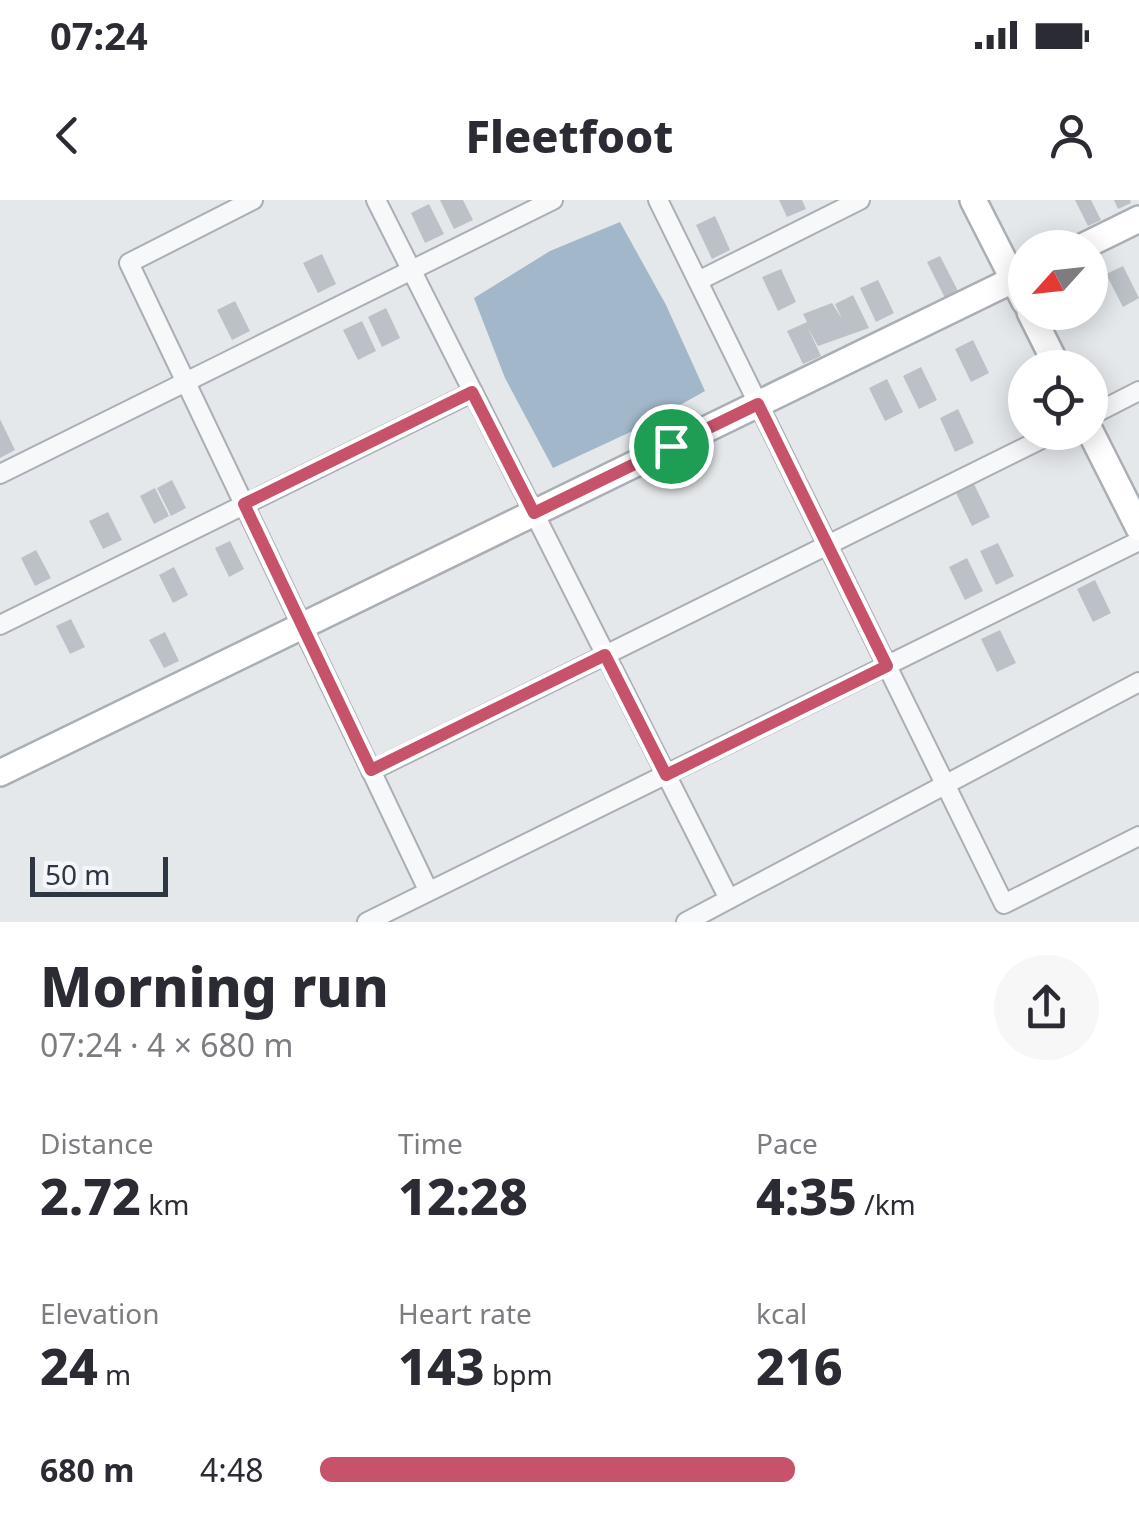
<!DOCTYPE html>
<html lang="en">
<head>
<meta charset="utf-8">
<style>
	:root { --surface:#fff; --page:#f7f7f7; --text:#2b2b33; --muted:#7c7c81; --accent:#c7536b }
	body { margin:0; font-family:"Noto Sans",sans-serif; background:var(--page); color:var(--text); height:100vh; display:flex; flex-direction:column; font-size:38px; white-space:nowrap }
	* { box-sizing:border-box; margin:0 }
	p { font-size:32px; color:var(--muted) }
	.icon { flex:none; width:55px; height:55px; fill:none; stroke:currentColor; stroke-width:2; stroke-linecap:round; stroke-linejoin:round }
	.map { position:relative; height:722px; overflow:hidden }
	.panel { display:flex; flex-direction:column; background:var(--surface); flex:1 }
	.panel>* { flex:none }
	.needle { width:65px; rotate:243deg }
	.tools { position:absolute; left:1008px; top:30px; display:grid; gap:20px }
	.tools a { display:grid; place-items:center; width:100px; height:100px; border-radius:50%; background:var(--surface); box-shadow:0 5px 25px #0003; font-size:50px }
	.scale { position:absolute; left:30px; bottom:25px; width:138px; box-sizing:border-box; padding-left:10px; border:5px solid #2d3643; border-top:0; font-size:28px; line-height:35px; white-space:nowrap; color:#2d3643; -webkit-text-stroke:8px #f4f6f9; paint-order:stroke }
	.pin { position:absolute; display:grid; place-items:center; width:85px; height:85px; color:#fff; margin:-42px; border:5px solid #fff; border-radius:50%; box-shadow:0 2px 10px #0007 }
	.round { display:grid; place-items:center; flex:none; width:105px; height:105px; border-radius:52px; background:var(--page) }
	.headline { display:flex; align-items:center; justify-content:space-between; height:170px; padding:0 40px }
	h1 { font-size:55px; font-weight:800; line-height:75px }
	.figures { display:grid; grid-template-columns:repeat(3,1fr); gap:15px; height:170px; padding:10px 40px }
	.figures div { display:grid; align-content:center }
	.figures b { font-size:50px; font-weight:800 }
	.figures small { font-size:28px; font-weight:400 }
	.figures p { font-size:28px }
	ul { padding:0 40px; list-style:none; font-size:32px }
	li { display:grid; grid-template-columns:160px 120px 1fr; align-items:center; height:75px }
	li i { height:25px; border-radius:12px; background:var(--accent) }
	.status { display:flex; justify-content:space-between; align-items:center; height:70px; padding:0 50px; background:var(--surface); direction:ltr }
	.status svg { height:28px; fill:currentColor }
	header { display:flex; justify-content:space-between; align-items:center; height:130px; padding:0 40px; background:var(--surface); font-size:45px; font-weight:800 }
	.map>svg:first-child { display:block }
</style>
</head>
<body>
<div class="status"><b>07:24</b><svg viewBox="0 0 49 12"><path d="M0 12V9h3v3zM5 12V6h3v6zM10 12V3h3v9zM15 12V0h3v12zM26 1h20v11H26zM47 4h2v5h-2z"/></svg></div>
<header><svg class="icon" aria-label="back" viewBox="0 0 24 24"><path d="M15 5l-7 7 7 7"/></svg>Fleetfoot<svg class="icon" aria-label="person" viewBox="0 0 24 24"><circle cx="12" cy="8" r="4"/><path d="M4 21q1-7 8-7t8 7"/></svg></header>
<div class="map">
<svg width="1139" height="722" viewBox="0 0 1139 722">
	<rect width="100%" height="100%" fill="#e5e8eb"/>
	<polygon fill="#a2b7c9" points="620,22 666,105 705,191 639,228 553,268 505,178 474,98 550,51"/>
	<g fill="#bcc1c8">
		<polygon points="440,0 463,0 473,20 454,29"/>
		<polygon points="779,0 802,0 806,9 787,17"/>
		<polygon points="1075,0 1091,0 1101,20 1088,26"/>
		<polygon points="1114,0 1130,0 1131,3 1118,9"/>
		<polygon points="429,4 444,34 425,43 411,13"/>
		<polygon points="715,16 730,50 712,59 696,25"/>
		<polygon points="322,54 336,84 318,93 303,63"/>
		<polygon points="940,56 959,93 946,100 927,62"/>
		<polygon points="1123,66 1139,98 1123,107 1106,74"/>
		<polygon points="781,69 796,102 778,111 762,77"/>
		<polygon points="878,80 894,113 876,122 860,88"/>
		<polygon points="853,95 869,128 818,146 808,128 821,156 803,164 787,131 807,122 803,114 832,103 842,119 835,104"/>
		<polygon points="235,101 250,131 232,140 217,110"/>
		<polygon points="386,108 400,138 382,147 368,117"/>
		<polygon points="362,121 376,151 358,160 343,130"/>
		<polygon points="973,140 989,173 971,182 955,149"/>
		<polygon points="921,167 937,200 919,209 903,176"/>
		<polygon points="887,179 903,212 885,221 869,188"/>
		<polygon points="958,209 974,243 955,252 940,218"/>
		<polygon points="0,219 15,250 0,258"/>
		<polygon points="172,280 186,308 171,316 157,288"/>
		<polygon points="974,284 990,317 972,326 956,293"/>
		<polygon points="155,288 169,316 154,324 140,296"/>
		<polygon points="108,312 122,340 103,349 89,321"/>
		<polygon points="230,341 244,369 229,377 215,348"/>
		<polygon points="998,343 1014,376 996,385 980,351"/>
		<polygon points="36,350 51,378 35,386 21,358"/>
		<polygon points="967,358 983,391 965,400 949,367"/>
		<polygon points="174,367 188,395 173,403 159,375"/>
		<polygon points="1095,380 1111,413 1093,422 1077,389"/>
		<polygon points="71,419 85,447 70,454 56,426"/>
		<polygon points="1000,430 1016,463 997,472 981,439"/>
		<polygon points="165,432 179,461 164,468 149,440"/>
	</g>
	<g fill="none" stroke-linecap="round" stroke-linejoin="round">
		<defs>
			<g id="street">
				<polyline points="253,0 129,63 428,690"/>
				<polyline points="376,0 729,699"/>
				<polyline points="658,0 1004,704 1139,636"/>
				<polyline points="698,81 860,0"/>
				<polyline points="1090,216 1139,191"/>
				<polyline points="0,274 553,0"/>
				<polyline points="0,425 473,192"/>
				<polyline points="371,571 1056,232"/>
				<polyline points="367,722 1139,341"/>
				<polyline points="686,722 1139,482"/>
			</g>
			<g id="secondary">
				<polyline points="973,0 1025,102"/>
				<polyline points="1080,48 1139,19"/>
				<polyline points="1030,112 1058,168"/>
				<polyline points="1090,231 1139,328"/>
				<polyline points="0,573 1025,74"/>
			</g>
		</defs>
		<use href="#street" stroke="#aaafb5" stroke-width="22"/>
		<use href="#secondary" stroke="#aaafb5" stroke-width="30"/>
		<use href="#street" stroke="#f7f8fa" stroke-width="18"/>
		<use href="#secondary" stroke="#fff" stroke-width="25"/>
	</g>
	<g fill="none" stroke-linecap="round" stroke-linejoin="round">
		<defs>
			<polygon id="route" points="472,192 534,313 758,204 887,466 666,575 605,455 371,570 244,304"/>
		</defs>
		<use href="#route" stroke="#fff" stroke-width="20"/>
		<use href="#route" stroke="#c7536b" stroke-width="12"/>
	</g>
</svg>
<div class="tools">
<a><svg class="needle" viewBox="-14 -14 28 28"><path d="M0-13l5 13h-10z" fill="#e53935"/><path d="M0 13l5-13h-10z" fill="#7c7c81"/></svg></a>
<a><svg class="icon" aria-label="locate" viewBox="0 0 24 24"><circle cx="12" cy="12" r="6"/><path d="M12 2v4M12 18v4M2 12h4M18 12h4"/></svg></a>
</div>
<div class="scale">50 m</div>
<div class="pin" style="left:671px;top:246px;background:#1e9e55"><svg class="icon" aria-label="arrive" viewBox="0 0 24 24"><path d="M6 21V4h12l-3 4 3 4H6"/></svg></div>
</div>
<section class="panel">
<div class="headline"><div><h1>Morning run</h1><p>07:24 · 4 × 680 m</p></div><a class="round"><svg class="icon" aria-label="share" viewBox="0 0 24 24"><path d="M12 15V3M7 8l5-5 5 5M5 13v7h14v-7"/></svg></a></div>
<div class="figures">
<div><p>Distance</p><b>2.72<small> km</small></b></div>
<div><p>Time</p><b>12:28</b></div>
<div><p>Pace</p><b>4:35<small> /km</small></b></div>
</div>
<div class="figures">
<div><p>Elevation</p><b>24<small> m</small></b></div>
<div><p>Heart rate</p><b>143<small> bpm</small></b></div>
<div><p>kcal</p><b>216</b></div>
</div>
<ul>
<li><b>680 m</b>4:48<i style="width:61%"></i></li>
</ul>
</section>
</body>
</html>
